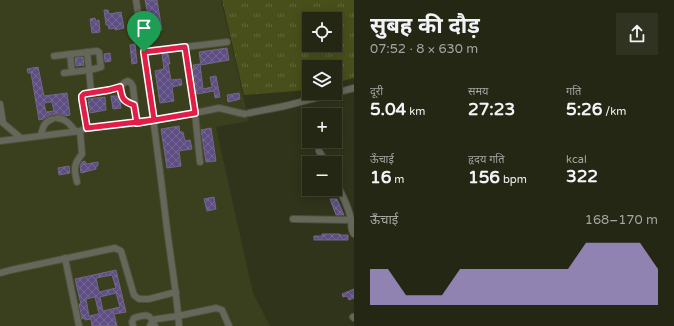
<!DOCTYPE html>
<html lang="hi">
<head>
<meta charset="utf-8">
<style>
	:root { --surface:#242714; --page:#303322; --text:#f1f3f6; --muted:#a3a5a0; --line:#414434; --accent:#bfa9f4 }
	body { margin:0; font-family:"Varela Round","Noto Sans Devanagari",sans-serif; background:var(--page); color:var(--text); height:100vh; display:flex; flex-direction:column; font-size:15px; white-space:nowrap }
	* { box-sizing:border-box; margin:0 }
	p { font-size:13px; color:var(--muted) }
	.icon { flex:none; width:22px; height:22px; fill:none; stroke:currentColor; stroke-width:2; stroke-linecap:round; stroke-linejoin:round }
	.map { position:relative; flex:1; overflow:hidden }
	.details { display:flex; flex-direction:column; background:var(--surface); width:320px }
	.details>* { flex:none }
	.controls { position:absolute; left:302px; top:12px; display:grid; gap:8px }
	.controls a { display:grid; place-items:center; width:40px; height:40px; border-radius:0px; background:var(--surface); box-shadow:0 2px 10px #0003,0 0 0 1px var(--line); font-size:20px }
	.pin { position:absolute; display:grid; place-items:center; width:34px; height:34px; color:#fff; margin:-41px -17px; border-radius:50% 50% 50% 0; rotate:-45deg; box-shadow:0 0 4px #0007 }
	.pin .icon { rotate:45deg }
	.round { display:grid; place-items:center; flex:none; width:42px; height:42px; border-radius:0px; background:var(--page) }
	.head { display:flex; align-items:center; justify-content:space-between; height:68px; padding:0 16px }
	h1 { font-size:22px; font-weight:700; line-height:30px }
	.stats { display:grid; grid-template-columns:repeat(3,1fr); gap:6px; height:68px; padding:4px 16px }
	.stats div { display:grid; align-content:center }
	.stats b { font-size:17px; font-weight:700 }
	.stats small { font-size:11px; font-weight:400 }
	.stats p { font-size:11px }
	.chart { height:112px; padding:8px 16px }
	.chart p { display:flex; justify-content:space-between }
	.chart svg { width:100%; height:72px; margin-top:4px; fill:var(--accent); opacity:.7 }
	main { display:flex; flex:1; min-height:0 }
	.map>svg:first-child { display:block }
</style>
</head>
<body>
<main>
<div class="map">
<svg width="354" height="326" viewBox="0 0 354 326">
	<defs>
		<pattern id="grass-tufts" width="24" height="20" patternUnits="userSpaceOnUse"><rect width="24" height="20" fill="#494f1a"/><path d="M3 7l-1-3M5 7V3M7 7l1-3M15 17l-1-3M17 17v-4M19 17l1-3" fill="none" stroke="#63683b"/></pattern>
		<pattern id="building-cross-hatch" width="8" height="8" patternUnits="userSpaceOnUse"><rect width="8" height="8" fill="#5f4e83"/><path d="M0 0l8 8M0 8l8-8" fill="none" stroke="#766894"/></pattern>
	</defs>
	<rect width="100%" height="100%" fill="#30341a"/>
	<polygon fill="#3a3f1d" points="0,0 221,0 249,121 216,127 253,293 270,326 0,326"/>
	<path fill="url(#grass-tufts)" fill-rule="evenodd" d="M222 0H354V78L335 83V67H309V90L244 95ZM309 19H335V45H309Z"/>
	<g fill="url(#building-cross-hatch)" stroke="#716985" fill-rule="evenodd">
		<polygon points="145,0 157,0 162,30 150,31 148,18 145,19 144,15 148,15"/>
		<polygon points="104,10 108,10 109,14 121,12 124,28 115,30 115,28 109,29 108,25 106,25"/>
		<polygon points="95,18 96,21 99,20 100,32 92,33 90,19"/>
		<polygon points="135,44 137,63 132,64 130,45"/>
		<polygon points="227,48 229,60 201,65 199,52"/>
		<polygon points="110,53 111,61 105,62 104,54"/>
		<polygon points="162,54 168,54 170,64 168,64 171,80 181,79 182,85 172,87 174,101 160,103 155,71 164,69"/>
		<polygon points="83,57 84,65 76,66 75,58"/>
		<polygon points="200,64 203,89 212,87 210,77 216,76 220,97 215,98 214,91 197,94 193,65"/>
		<path d="M38 67 44 96 67 93 70 115 65 116 56 114 54 115H50L43 119 39 120 31 73H28L27 69ZM52 102 54 111 46 112 44 103Z"/>
		<polygon points="239,93 240,99 228,102 227,95"/>
		<polygon points="111,96 117,96 120,102 121,108 113,109"/>
		<polygon points="105,97 106,110 90,113 88,99"/>
		<polygon points="179,126 180,132 183,132 185,141 190,140 192,149 179,151 181,166 167,168 161,129"/>
		<polygon points="211,128 216,161 206,162 201,130"/>
		<polygon points="85,161 86,164 98,162 98,166 96,166 96,169 81,173 80,166 82,162"/>
		<polygon points="69,166 70,173 59,175 58,168"/>
		<polygon points="214,197 216,209 207,211 204,199"/>
		<polygon points="330,199 337,199 344,215 336,215"/>
		<polygon points="322,234 340,234 340,235 348,235 348,240 314,240 314,236 322,236"/>
		<path d="M116 270 126 312 114 314 117 326H92L91 319 85 320V318L82 319 79 304H81L75 279ZM112 275 116 288 99 292 96 278ZM116 293 120 307 103 311 100 297ZM95 297 99 314 89 316 86 299Z"/>
		<polygon points="354,289 354,298 349,300 347,296 343,297 342,294"/>
	</g>
	<g fill="none" stroke-linecap="round" stroke-linejoin="round">
		<defs>
			<g id="minor">
				<path d="M136 0C148 76 158 153 167 229 171 262 177 294 179 326"/>
				<polyline points="185,47 227,42"/>
				<polyline points="144,52 185,47 195,113 219,108 240,113 245,114"/>
				<polyline points="70,54 72,72"/>
				<path d="M54 56 97 51 99 52 101 67 98 68 89 70 91 92C100 91 109 92 117 88 122 86 123 82 128 81L131 83 133 87 137 123"/>
				<polyline points="64,73 89,70 87,52"/>
				<path d="M120 87C122 98 122 101 134 105"/>
				<polyline points="335,93 354,88"/>
				<polyline points="0,104 3,123 21,138"/>
				<polyline points="249,113 285,106 335,93"/>
				<path d="M57 118C66 119 70 124 75 131"/>
				<polyline points="87,128 82,96 84,94 91,92"/>
				<path d="M41 135C43 127 44 122 52 119"/>
				<polyline points="0,141 80,131 87,128 137,123 195,113 200,162"/>
				<polyline points="319,151 326,163"/>
				<path d="M335 181C341 192 348 206 351 219 352 225 350 229 354 234"/>
				<path d="M77 182C74 169 73 165 82 154L80 131"/>
				<polyline points="293,219 351,220"/>
				<polyline points="65,258 79,326"/>
				<polyline points="0,273 11,270 115,248 121,251 134,295 139,299 149,299 176,292"/>
				<polyline points="353,317 354,318"/>
				<path d="M133 326 132 322 134 318C146 314 150 313 155 326"/>
				<polyline points="150,326 153,320 157,319 178,316 216,308 222,310 229,326"/>
			</g>
		</defs>
		<use href="#minor" stroke="#4e5139" stroke-width="8"/>
		<use href="#minor" stroke="#65675b" stroke-width="6"/>
	</g>
	<g fill="none" stroke-linecap="round" stroke-linejoin="round">
		<defs>
			<path id="route" d="M144 52 154 120 87 128 82 99V96L84 94 109 90 120 87C122 98 122 101 134 105L137 123 195 113 185 47 144 52"/>
		</defs>
		<use href="#route" stroke="#fff" stroke-width="8"/>
		<use href="#route" stroke="#e11d48" stroke-width="5"/>
	</g>
</svg>
<div class="controls">
<a><svg class="icon" aria-label="locate" viewBox="0 0 24 24"><circle cx="12" cy="12" r="6"/><path d="M12 2v4M12 18v4M2 12h4M18 12h4"/></svg></a>
<a><svg class="icon" aria-label="layers" viewBox="0 0 24 24"><path d="M12 4l9 5-9 5-9-5zM3 14l9 5 9-5"/></svg></a>
<a>+</a>
<a>−</a>
</div>
<div class="pin" style="left:144px;top:52px;background:#1e9e55"><svg class="icon" aria-label="arrive" viewBox="0 0 24 24"><path d="M6 21V4h12l-3 4 3 4H6"/></svg></div>
</div>
<section class="details">
<div class="head"><div><h1>सुबह की दौड़</h1><p>07:52 · 8 × 630 m</p></div><a class="round"><svg class="icon" aria-label="share" viewBox="0 0 24 24"><path d="M12 15V3M7 8l5-5 5 5M5 13v7h14v-7"/></svg></a></div>
<div class="stats">
<div><p>दूरी</p><b>5.04<small> km</small></b></div>
<div><p>समय</p><b>27:23</b></div>
<div><p>गति</p><b>5:26<small> /km</small></b></div>
</div>
<div class="stats">
<div><p>ऊँचाई</p><b>16<small> m</small></b></div>
<div><p>हृदय गति</p><b>156<small> bpm</small></b></div>
<div><p>kcal</p><b>322</b></div>
</div>
<div class="chart"><p><span>ऊँचाई</span>168–170 m</p>
<svg viewBox="0 0 160 44" preserveAspectRatio="none"><path d="M0 44V22L10 22L20 38L30 38L40 38L50 22L60 22L70 22L80 22L90 22L100 22L110 22L120 6L130 6L140 6L150 6L160 22V44z"/></svg>
</div>
</section>
</main>
</body>
</html>
